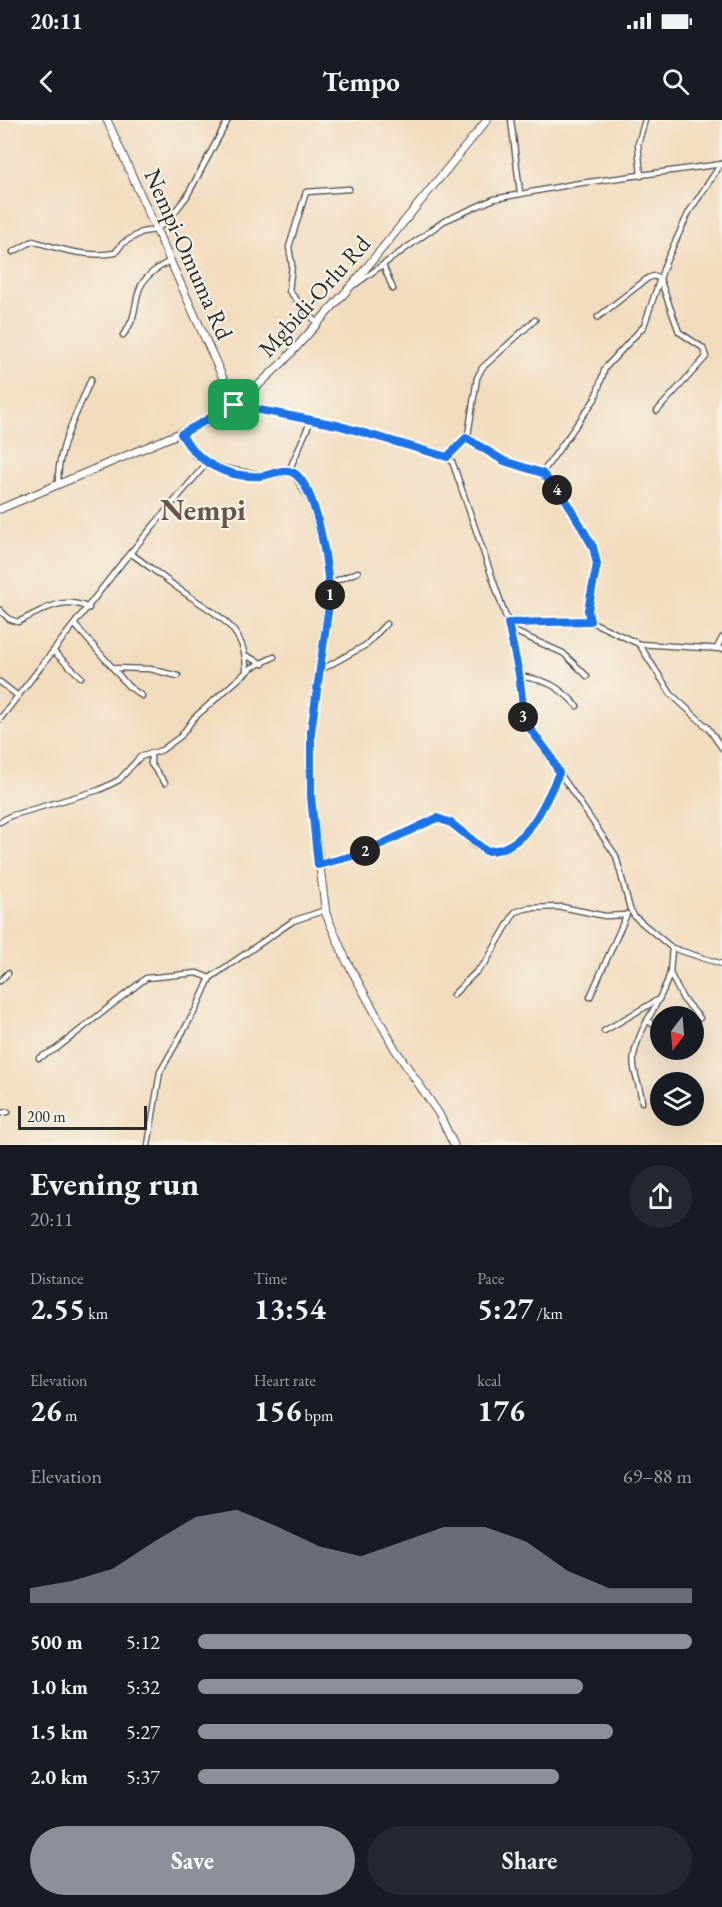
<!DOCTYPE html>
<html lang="en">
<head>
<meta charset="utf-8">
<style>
	:root { --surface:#171b24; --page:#242831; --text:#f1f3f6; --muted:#9ea1a6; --accent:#8c9099 }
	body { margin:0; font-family:"EB Garamond",serif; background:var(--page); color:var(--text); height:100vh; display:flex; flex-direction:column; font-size:22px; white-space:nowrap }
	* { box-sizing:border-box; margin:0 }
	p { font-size:20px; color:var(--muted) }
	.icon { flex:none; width:33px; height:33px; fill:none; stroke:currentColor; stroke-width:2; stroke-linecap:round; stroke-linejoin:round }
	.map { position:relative; height:1025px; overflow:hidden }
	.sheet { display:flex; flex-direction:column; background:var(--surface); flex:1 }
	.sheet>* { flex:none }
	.needle { width:39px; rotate:196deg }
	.fabs { position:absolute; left:650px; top:886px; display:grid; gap:12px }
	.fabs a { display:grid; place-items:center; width:54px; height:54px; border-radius:50%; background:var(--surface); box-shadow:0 6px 24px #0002; font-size:30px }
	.scale { position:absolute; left:18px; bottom:15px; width:129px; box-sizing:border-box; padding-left:6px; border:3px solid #2b2b2b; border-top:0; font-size:16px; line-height:21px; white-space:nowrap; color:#2b2b2b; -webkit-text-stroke:4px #f7f3e8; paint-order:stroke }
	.pin { position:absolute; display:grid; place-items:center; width:51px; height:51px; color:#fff; margin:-26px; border-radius:12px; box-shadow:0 3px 9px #0006 }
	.km { position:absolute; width:30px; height:30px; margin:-15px; border-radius:50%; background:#222; color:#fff; font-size:16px; line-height:30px; text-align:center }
	.round { display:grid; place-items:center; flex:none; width:63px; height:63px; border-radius:32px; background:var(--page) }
	.overview { display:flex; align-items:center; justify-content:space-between; height:102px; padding:0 30px }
	h1 { font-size:33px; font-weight:700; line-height:45px }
	.metrics { display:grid; grid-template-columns:repeat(3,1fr); gap:9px; height:102px; padding:6px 30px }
	.metrics div { display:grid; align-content:center }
	.metrics b { font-size:30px; font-weight:700 }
	.metrics small { font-size:16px; font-weight:400 }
	.metrics p { font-size:16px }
	.chart { height:168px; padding:12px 30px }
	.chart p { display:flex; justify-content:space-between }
	.chart svg { width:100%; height:108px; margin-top:6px; fill:var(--accent); opacity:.7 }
	.button { display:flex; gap:12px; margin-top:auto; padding:12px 30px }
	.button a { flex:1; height:69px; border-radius:36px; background:var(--accent); color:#fff; font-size:24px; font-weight:700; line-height:69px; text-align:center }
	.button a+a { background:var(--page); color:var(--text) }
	ul { padding:0 30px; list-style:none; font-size:20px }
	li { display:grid; grid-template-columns:96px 72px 1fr; align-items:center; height:45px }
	li i { height:15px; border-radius:8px; background:var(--accent) }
	.status { display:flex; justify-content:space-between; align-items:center; height:42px; padding:0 30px; background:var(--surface); direction:ltr }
	.status svg { height:16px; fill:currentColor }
	header { display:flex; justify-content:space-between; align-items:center; height:78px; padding:0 30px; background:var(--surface); font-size:27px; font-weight:700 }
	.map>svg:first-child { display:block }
</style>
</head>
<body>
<div class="status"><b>20:11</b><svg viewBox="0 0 49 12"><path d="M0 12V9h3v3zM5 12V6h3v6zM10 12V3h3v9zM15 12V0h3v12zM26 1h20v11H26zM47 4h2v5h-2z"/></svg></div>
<header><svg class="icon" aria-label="back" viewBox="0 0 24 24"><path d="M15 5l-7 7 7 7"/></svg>Tempo<svg class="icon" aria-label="search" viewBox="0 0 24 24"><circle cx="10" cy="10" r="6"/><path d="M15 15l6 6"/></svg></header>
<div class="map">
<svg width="722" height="1025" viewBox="0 0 722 1025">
	<rect width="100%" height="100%" fill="#f7f3e8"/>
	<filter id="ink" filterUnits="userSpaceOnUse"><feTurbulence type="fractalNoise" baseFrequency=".0167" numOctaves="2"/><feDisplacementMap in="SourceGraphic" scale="12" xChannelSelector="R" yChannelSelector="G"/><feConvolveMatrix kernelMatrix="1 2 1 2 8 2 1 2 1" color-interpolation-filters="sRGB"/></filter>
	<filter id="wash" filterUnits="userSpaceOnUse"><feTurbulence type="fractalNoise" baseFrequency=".008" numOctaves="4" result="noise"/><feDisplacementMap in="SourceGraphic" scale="24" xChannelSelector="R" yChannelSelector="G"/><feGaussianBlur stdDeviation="1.35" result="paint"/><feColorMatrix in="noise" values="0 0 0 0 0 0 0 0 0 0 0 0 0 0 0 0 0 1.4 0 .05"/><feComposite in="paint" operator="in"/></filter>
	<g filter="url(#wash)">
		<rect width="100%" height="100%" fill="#f2dcbe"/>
	</g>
	<g filter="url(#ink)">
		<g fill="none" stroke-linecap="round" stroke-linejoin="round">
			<defs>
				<g id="street">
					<polyline points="511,0 520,72"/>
					<polyline points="641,56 638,24 645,0"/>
					<path d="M13 132 33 121C60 129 87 138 115 133L123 123 142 112 156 110 170 98 187 76 228 0"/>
					<polyline points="383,145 393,169"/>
					<polyline points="356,164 444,101 494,79 574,64 722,44"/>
					<polyline points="598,197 648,158 654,156 660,159 679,212 703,228 706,237 657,291"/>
					<polyline points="317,203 289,171 292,145 289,127 306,72 349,69"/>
					<path d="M123 215C147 186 121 166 170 141"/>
					<polyline points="235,285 337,305 438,333 452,341 508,503 519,554 525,602 616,736 630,789 635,797 672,828 722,844"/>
					<polyline points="466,318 504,341 542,353 566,380 593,427 597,444 588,490 590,501"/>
					<polyline points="447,337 468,315 477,258 482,248 535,200"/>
					<polyline points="289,351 311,300"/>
					<polyline points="542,353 595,279 605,248 644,206 665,144 689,92 721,44"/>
					<path d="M58 365C57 326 77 295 91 259"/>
					<path d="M130 433C146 444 160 455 175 466 209 492 248 503 246 553"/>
					<polyline points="330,463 358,452"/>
					<path d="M0 490 9 499 18 502C44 490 61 475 89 488"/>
					<polyline points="508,503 590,501 639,524 722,529"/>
					<polyline points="75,505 113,548 150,549 178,556"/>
					<polyline points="509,509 563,533 587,556"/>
					<polyline points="639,524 671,574 708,608 722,628"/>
					<polyline points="717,528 722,518"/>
					<polyline points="54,532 81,557"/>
					<polyline points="247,536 263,544"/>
					<polyline points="113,548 128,566 142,576"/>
					<polyline points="319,551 366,525 386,504"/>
					<path d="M519 556C546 560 558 565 577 586"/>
					<polyline points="0,562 18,576"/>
					<polyline points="0,599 125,439 206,344"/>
					<polyline points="151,633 151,644 165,663"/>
					<polyline points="0,702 10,696 99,670 119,660 140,637 162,630 181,616 194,598 251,548 274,537"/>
					<path d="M318 745 359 734 437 698C454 700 462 715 474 725 514 754 547 680 559 653"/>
					<polyline points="672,828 670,853 683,879 700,898"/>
					<polyline points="0,861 8,853"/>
					<polyline points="453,875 486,842 515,792 528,788 562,787 605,796 626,795"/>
					<polyline points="590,877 627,794"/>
					<polyline points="647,900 660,910"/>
					<polyline points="604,911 659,879"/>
					<polyline points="39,938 56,929 146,858 197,853 210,858"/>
					<path d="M642 982C641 967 631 950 634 935 640 904 662 882 670 853"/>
					<polyline points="0,993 8,992"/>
					<polyline points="148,1025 160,952 196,889 210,858 293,801 325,790"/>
				</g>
				<g id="secondary">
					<polyline points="107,0 235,285"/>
					<polyline points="181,314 196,336 222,349 261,356 289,351 295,354 312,383 325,431 330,469 311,612 311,677 326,794 346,840 395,929 439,994 454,1025"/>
					<polyline points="0,389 206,302 248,275 284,241 358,158 487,0"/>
				</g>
			</defs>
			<use href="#street" stroke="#494641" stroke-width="7"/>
			<use href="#secondary" stroke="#494641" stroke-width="9"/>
			<use href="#street" stroke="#fff" stroke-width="4.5"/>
			<use href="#secondary" stroke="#fff" stroke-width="7"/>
		</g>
	</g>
	<g fill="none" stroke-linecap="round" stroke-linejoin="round" filter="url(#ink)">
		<defs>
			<path id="route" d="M234 285 337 305 447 337 466 318 504 341 542 353 566 380 593 427 597 444 588 490 590 501 508 503 519 554 525 602 550 635 559 653C545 684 526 732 486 731L451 703 437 698 360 734 318 745 311 677V612L329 485C331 459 318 364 292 352 283 348 271 355 261 356 226 358 198 343 181 314Z"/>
		</defs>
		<use href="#route" stroke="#fff" stroke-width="12"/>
		<use href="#route" stroke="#1a73e8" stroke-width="8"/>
	</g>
	<g text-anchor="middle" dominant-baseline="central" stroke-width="4.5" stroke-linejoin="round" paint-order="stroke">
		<g font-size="24" fill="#2b2b2b" stroke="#f7f3e8">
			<text transform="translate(189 134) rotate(66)">Nempi-Omuma Rd</text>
			<text transform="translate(314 176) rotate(-48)">Mgbidi-Orlu Rd</text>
		</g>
		<g font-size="30" font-weight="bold" fill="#6b5347" stroke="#f7f3e8">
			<text x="203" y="389">Nempi</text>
		</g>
	</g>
</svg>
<div class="fabs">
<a><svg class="needle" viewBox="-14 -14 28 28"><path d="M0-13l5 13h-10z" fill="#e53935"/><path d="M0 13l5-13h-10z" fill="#9ea1a6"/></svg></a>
<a><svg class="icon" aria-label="layers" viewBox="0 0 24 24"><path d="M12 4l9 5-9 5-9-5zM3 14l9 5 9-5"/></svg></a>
</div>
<div class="scale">200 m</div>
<div class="pin" style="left:234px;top:285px;background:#1e9e55"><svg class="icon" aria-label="arrive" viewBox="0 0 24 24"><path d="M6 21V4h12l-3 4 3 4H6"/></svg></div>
<b class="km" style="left:330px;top:475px">1</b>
<b class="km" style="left:365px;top:731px">2</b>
<b class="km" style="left:523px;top:597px">3</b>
<b class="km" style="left:557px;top:370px">4</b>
</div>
<section class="sheet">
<div class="overview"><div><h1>Evening run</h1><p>20:11</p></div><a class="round"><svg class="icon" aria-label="share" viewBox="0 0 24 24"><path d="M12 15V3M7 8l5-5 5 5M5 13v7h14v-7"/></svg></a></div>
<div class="metrics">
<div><p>Distance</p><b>2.55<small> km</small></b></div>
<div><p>Time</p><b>13:54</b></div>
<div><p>Pace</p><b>5:27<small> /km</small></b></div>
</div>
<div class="metrics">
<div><p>Elevation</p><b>26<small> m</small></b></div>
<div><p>Heart rate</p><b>156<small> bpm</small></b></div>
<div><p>kcal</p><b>176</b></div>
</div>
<div class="chart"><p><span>Elevation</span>69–88 m</p>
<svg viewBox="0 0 160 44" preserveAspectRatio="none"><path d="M0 44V38L10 35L20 30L30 19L40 9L50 6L60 13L70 21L80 25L90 19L100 13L110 13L120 19L130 31L140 38L150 38L160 38V44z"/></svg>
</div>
<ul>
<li><b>500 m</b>5:12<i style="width:100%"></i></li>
<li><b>1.0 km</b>5:32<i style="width:78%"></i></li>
<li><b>1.5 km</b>5:27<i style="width:84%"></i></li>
<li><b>2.0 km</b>5:37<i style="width:73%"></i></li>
</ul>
<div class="button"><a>Save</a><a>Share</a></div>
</section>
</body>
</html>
